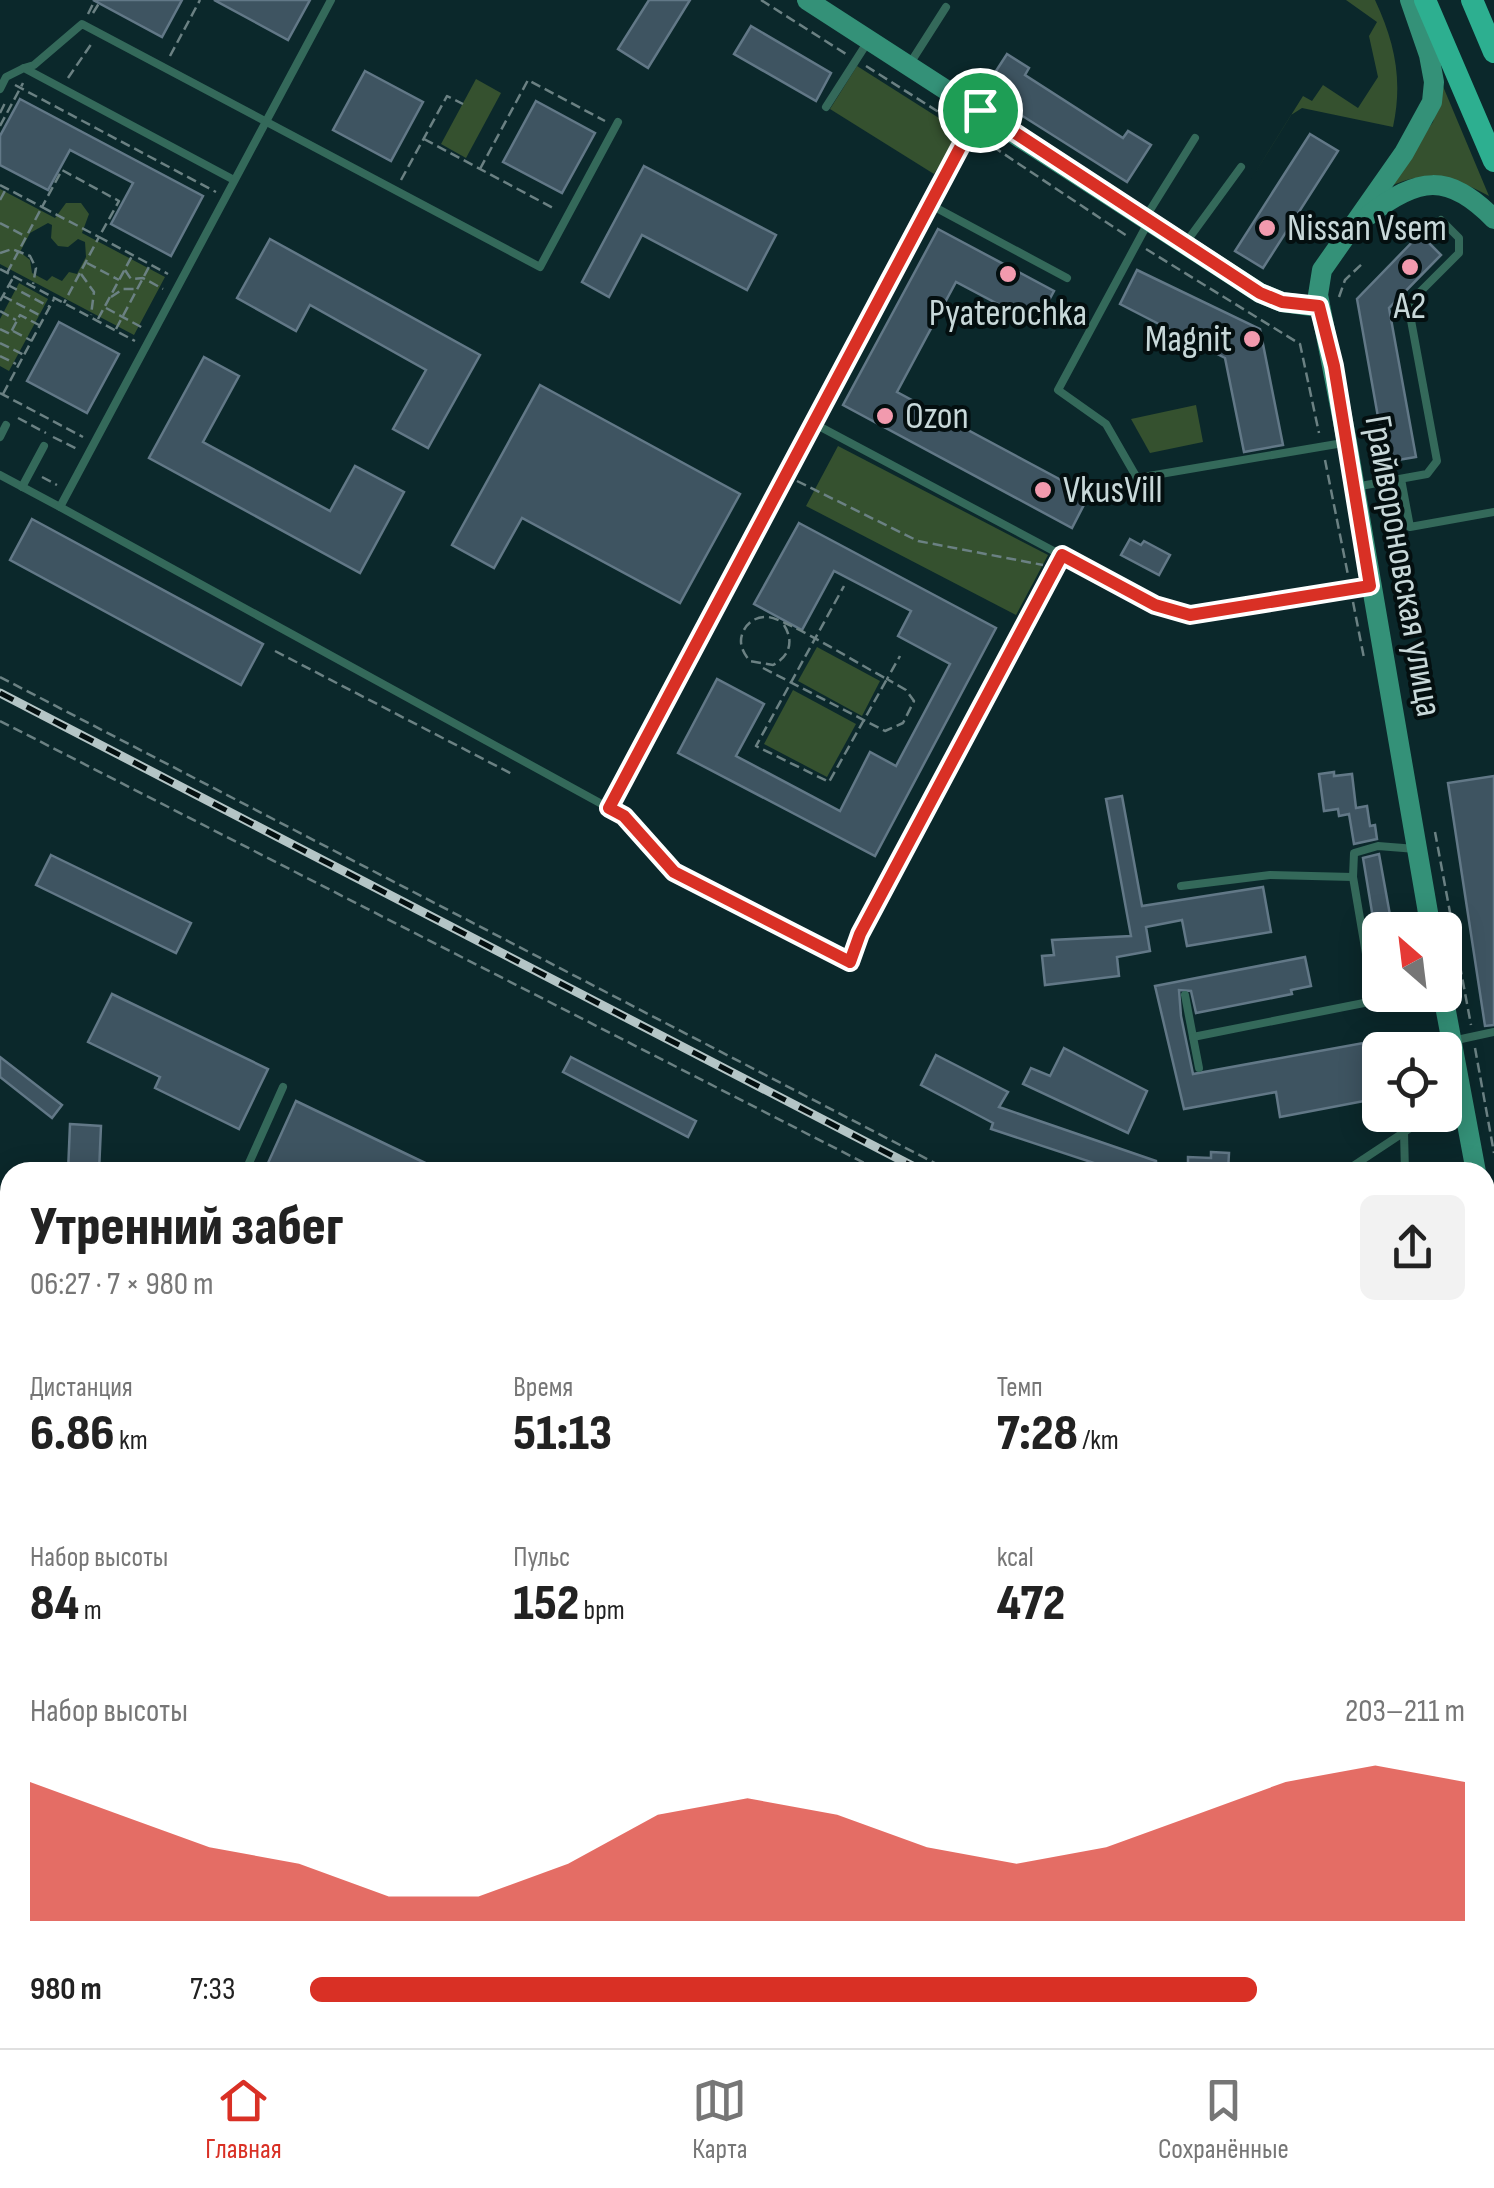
<!DOCTYPE html>
<html lang="ru">
<head>
<meta charset="utf-8">
<style>
	:root { --surface:#fff; --page:#f2f2f2; --text:#222; --muted:#767676; --line:#e0e0e0; --accent:#d93025 }
	body { margin:0; font-family:"Sofia Sans Condensed",sans-serif; background:var(--page); color:var(--text); height:100vh; display:flex; flex-direction:column; font-size:38px; white-space:nowrap }
	* { box-sizing:border-box; margin:0 }
	p { font-size:32px; color:var(--muted) }
	.icon { flex:none; width:55px; height:55px; fill:none; stroke:currentColor; stroke-width:2; stroke-linecap:round; stroke-linejoin:round }
	.map { position:relative; flex:1; overflow:hidden }
	.panel { position:absolute; left:0px; top:1162px; width:1495px; height:888px; display:flex; flex-direction:column; background:var(--surface); border-radius:30px 30px 0 0; box-shadow:0 5px 25px #0003 }
	.panel>* { flex:none }
	.needle { width:65px; rotate:332deg }
	.fabs { position:absolute; left:1362px; top:912px; display:grid; gap:20px }
	.fabs a { display:grid; place-items:center; width:100px; height:100px; border-radius:15px; background:var(--surface); box-shadow:0 5px 25px #0003; font-size:50px }
	.pin { position:absolute; display:grid; place-items:center; width:85px; height:85px; color:#fff; margin:-42px; border:5px solid #fff; border-radius:50%; box-shadow:0 2px 10px #0007 }
	.round { display:grid; place-items:center; flex:none; width:105px; height:105px; border-radius:15px; background:var(--page) }
	.head { display:flex; align-items:center; justify-content:space-between; height:170px; padding:0 30px }
	h1 { font-size:55px; font-weight:800; line-height:75px }
	.metrics { display:grid; grid-template-columns:repeat(3,1fr); gap:15px; height:170px; padding:10px 30px }
	.metrics div { display:grid; align-content:center }
	.metrics b { font-size:50px; font-weight:800 }
	.metrics small { font-size:28px; font-weight:400 }
	.metrics p { font-size:28px }
	.chart { height:280px; padding:20px 30px }
	.chart p { display:flex; justify-content:space-between }
	.chart svg { width:100%; height:180px; margin-top:10px; fill:var(--accent); opacity:.7 }
	ul { padding:0 30px; list-style:none; font-size:32px }
	li { display:grid; grid-template-columns:160px 120px 1fr; align-items:center; height:75px }
	li i { height:25px; border-radius:12px; background:var(--accent) }
	.dock { display:flex; justify-content:space-around; align-items:center; height:140px; border-top:2px solid var(--line); background:var(--surface); font-size:28px; color:var(--muted) }
	.dock a { display:grid; justify-items:center; gap:5px }
	.dock .current { color:var(--accent) }
	.map>svg:first-child { display:block }
</style>
</head>
<body>
<div class="map">
<svg width="1494" height="2048" viewBox="0 0 1494 2048">
	<rect width="100%" height="100%" fill="#0b282b"/>
	<g fill="#35512f" fill-rule="evenodd">
		<path d="M1346 0H1375C1395 43 1403 80 1393 127L1302 108 1291 115 1250 181 1303 96 1312 101 1323 85 1358 108 1378 77 1369 36 1377 22Z"/>
		<polygon points="857,66 961,132 934,174 830,109"/>
		<polygon points="476,79 501,93 466,158 441,144"/>
		<path d="M1442 84 1489 196C1455 177 1422 168 1386 189L1433 122Z"/>
		<path d="M0 189 55 218 66 203H81L89 214 82 233 165 277 134 335 0 264ZM48 223 52 225 51 238 58 246 68 247 78 239 85 242 86 257 77 274 69 272 62 281 52 276 47 281 32 273 30 260 20 252 30 233Z"/>
		<polygon points="19,283 48,299 9,371 0,366 0,319"/>
		<polygon points="1196,405 1203,442 1150,453 1131,419"/>
		<polygon points="838,446 1048,555 1016,615 806,506"/>
		<polygon points="817,647 880,681 862,716 798,681"/>
		<polygon points="793,690 856,724 827,777 764,744"/>
	</g>
	<polygon fill="#33572c" points="1485,1575 1494,1577 1494,1806 1485,1806"/>
	<g fill="#3e5461" stroke="#627887" stroke-width="2.5">
		<polygon points="93,0 182,0 162,37"/>
		<polygon points="214,0 310,0 288,40"/>
		<polygon points="649,0 690,0 648,68 618,49"/>
		<polygon points="751,26 831,73 816,101 734,54"/>
		<polygon points="1007,54 1029,68 1025,75 1123,138 1128,131 1151,145 1127,182 983,91"/>
		<polygon points="365,71 423,102 391,161 333,130"/>
		<polygon points="20,99 203,196 171,256 111,224 133,183 70,150 48,190 0,165 0,136"/>
		<polygon points="536,101 595,133 562,193 503,162"/>
		<polygon points="1310,134 1338,151 1263,268 1235,251"/>
		<polygon points="644,166 776,235 747,290 642,235 609,297 582,282"/>
		<polygon points="938,229 1054,291 1036,324 956,282 897,392 1089,495 1072,528 843,405"/>
		<polygon points="1420,234 1441,255 1389,308 1416,457 1386,462 1357,299"/>
		<polygon points="270,239 480,355 428,448 393,429 426,370 310,305 296,331 237,298"/>
		<polygon points="1137,270 1260,329 1283,445 1244,452 1225,358 1120,304"/>
		<polygon points="59,322 119,354 87,413 27,381"/>
		<polygon points="204,357 239,376 203,442 330,511 355,466 404,492 360,573 149,458"/>
		<polygon points="540,385 740,494 680,603 522,518 494,568 452,545"/>
		<polygon points="32,519 263,644 241,685 10,560"/>
		<polygon points="799,523 996,628 875,856 678,753 717,679 764,704 736,756 840,811 870,752 896,766 950,664 898,636 911,611 834,571 802,630 754,604"/>
		<polygon points="1130,539 1141,545 1144,541 1170,555 1159,575 1121,555"/>
		<polygon points="1334,772 1334,776 1352,774 1356,808 1367,806 1370,826 1375,825 1377,839 1354,844 1349,814 1339,816 1338,809 1324,811 1319,774"/>
		<polygon points="1494,776 1494,1025 1485,1026 1448,783"/>
		<polygon points="1122,796 1142,906 1263,887 1271,932 1187,946 1182,920 1146,927 1150,951 1117,957 1119,976 1045,985 1042,956 1054,955 1052,940 1131,936 1106,799"/>
		<polygon points="1379,854 1390,915 1373,918 1363,858"/>
		<polygon points="51,855 191,923 176,953 36,885"/>
		<polygon points="1305,957 1311,986 1291,990 1292,994 1196,1013 1191,991 1179,990 1181,1016 1193,1074 1380,1040 1380,1098 1280,1117 1276,1092 1184,1109 1155,986"/>
		<polygon points="112,994 268,1069 239,1129 155,1088 160,1077 88,1042"/>
		<polygon points="1064,1048 1147,1091 1128,1133 1023,1084 1031,1068 1050,1076"/>
		<polygon points="936,1055 1008,1092 999,1107 1156,1161 1157,1172 1121,1172 991,1129 993,1123 921,1085"/>
		<polygon points="0,1057 62,1105 52,1118 0,1077"/>
		<polygon points="571,1057 696,1121 688,1137 563,1072"/>
		<polygon points="296,1101 444,1172 264,1172"/>
		<polygon points="70,1124 101,1126 99,1172 68,1172"/>
		<polygon points="1211,1152 1229,1153 1228,1172 1188,1172 1188,1157 1211,1158"/>
	</g>
	<g fill="none" stroke-linecap="round" stroke-linejoin="round">
		<g stroke="#6b8183" stroke-width="2.5" stroke-dasharray="10 5" stroke-linecap="butt">
			<polyline points="761,0 846,54"/>
			<polyline points="93,13 101,0"/>
			<polyline points="88,14 95,0"/>
			<polyline points="170,56 200,0"/>
			<polyline points="866,66 956,123"/>
			<polyline points="68,78 92,43"/>
			<polyline points="15,85 216,192"/>
			<polyline points="0,113 6,101"/>
			<polyline points="0,126 23,83"/>
			<polyline points="980,138 1127,236"/>
			<polyline points="424,139 555,209"/>
			<polyline points="480,169 528,80 605,121"/>
			<polyline points="401,180 447,96 463,104"/>
			<polyline points="0,185 42,207 62,170 119,201 99,237 168,274"/>
			<polyline points="0,200 6,189"/>
			<polyline points="0,223 25,236"/>
			<polyline points="1146,249 1300,344 1319,433"/>
			<polyline points="0,253 12,249 30,256 36,268 33,284"/>
			<polyline points="87,263 119,280"/>
			<polyline points="0,269 135,341"/>
			<polyline points="125,270 131,279 143,278 163,289"/>
			<polyline points="7,273 42,207 99,237 64,303"/>
			<polyline points="81,274 94,292 91,315"/>
			<polyline points="8,285 50,307"/>
			<polyline points="3,296 41,316"/>
			<polyline points="111,297 123,289 135,289"/>
			<polyline points="1339,297 1345,280 1363,263"/>
			<polyline points="0,301 13,278"/>
			<polyline points="106,308 143,328"/>
			<polyline points="0,311 16,320"/>
			<polyline points="98,319 132,256"/>
			<polyline points="0,329 10,334 20,315 39,325"/>
			<polyline points="116,329 150,265"/>
			<polyline points="13,331 32,341"/>
			<polyline points="0,343 24,355"/>
			<polyline points="0,356 16,364"/>
			<polyline points="0,393 83,437"/>
			<polyline points="3,394 54,299"/>
			<polyline points="18,418 46,433"/>
			<polyline points="53,437 77,449"/>
			<polyline points="1325,460 1348,575"/>
			<polyline points="42,477 57,485"/>
			<polyline points="797,481 918,541 1043,565"/>
			<polyline points="1353,602 1364,658"/>
			<path d="M784 625C794 641 790 656 773 665L750 661C743 653 738 643 743 632 747 622 757 616 768 617 787 619 865 668 887 679L829 782 756 746 844 586"/>
			<polyline points="275,651 514,775"/>
			<polyline points="763,668 885,731 903,723 914,701 906,690 887,679 900,656"/>
			<polyline points="0,677 952,1172"/>
			<polyline points="0,721 882,1172"/>
			<polyline points="1435,832 1471,1025"/>
			<polyline points="1475,1048 1494,1153"/>
			<polyline points="1080,2048 1080,2040"/>
		</g>
		<g stroke="#34695a" stroke-width="8">
			<polyline points="909,65 946,7"/>
			<polyline points="24,68 34,65 82,24 540,267 618,122"/>
			<polyline points="0,89 6,77 24,68 234,180"/>
			<polyline points="826,107 867,43"/>
			<polyline points="978,114 813,423 1155,605 1191,615 1370,586"/>
			<polyline points="929,204 1067,278"/>
			<polyline points="1147,215 1195,138"/>
			<polyline points="1149,221 1058,390 1106,424 1137,478 1343,443"/>
			<polyline points="1187,241 1241,167"/>
			<polyline points="0,437 6,425"/>
			<polyline points="0,475 60,507 331,0"/>
			<polyline points="1401,479 1410,527 1494,512"/>
			<polyline points="22,487 44,446"/>
			<polyline points="1355,487 1427,474 1437,461 1408,304 1459,253 1459,238 1441,220"/>
			<polyline points="60,507 609,808 813,423"/>
			<polyline points="609,808 623,816 675,872 850,962 860,934 1061,555"/>
			<polyline points="1181,886 1270,875 1353,877"/>
			<polyline points="1185,995 1193,1037 1374,1001 1353,877 1354,853 1378,846 1416,849"/>
			<polyline points="1193,1037 1199,1068"/>
			<polyline points="1452,1041 1494,1032"/>
			<polyline points="1404,1132 1405,1172"/>
			<polyline points="245,1172 283,1087"/>
			<polyline points="1303,1172 1306,1169 1368,1167"/>
			<polyline points="1351,1172 1350,1168 1430,1115"/>
			<polyline points="1485,1831 1494,1832"/>
			<polyline points="1485,2019 1494,2019"/>
			<polyline points="1037,2048 1037,2040"/>
		</g>
		<g stroke="#349178" stroke-width="20">
			<polyline points="807,0 1260,293 1282,302 1319,307"/>
			<polyline points="1410,0 1429,55 1434,82 1432,102 1404,153 1322,270 1318,295 1347,442 1431,930"/>
			<path d="M1369 215C1418 177 1448 172 1494 219"/>
			<polyline points="1443,995 1476,1172"/>
			<path d="M1485 1231C1491 1277 1485 1321 1494 1366"/>
		</g>
		<g stroke="#2daf90" stroke-width="22">
			<polyline points="1425,0 1494,161"/>
			<polyline points="1472,0 1494,52"/>
			<polyline points="0,1295 10,1296"/>
		</g>
		<defs>
			<g id="rail">
				<polyline points="0,693 924,1172"/>
				<polyline points="1485,1477 1494,1482"/>
				<polyline points="1485,1544 1494,1546"/>
				<polyline points="0,1614 10,1607"/>
			</g>
		</defs>
		<use href="#rail" stroke="#b4c5c6" stroke-width="9"/>
		<use href="#rail" stroke="#040f10" stroke-width="5" stroke-dasharray="15" stroke-linecap="butt"/>
		<polyline stroke="#2daf90" stroke-width="22" points="1485,1338 1494,1341"/>
	</g>
	<g fill="none" stroke-linecap="round" stroke-linejoin="round">
		<defs>
			<polygon id="route" points="980,110 1260,293 1282,302 1319,306 1334,366 1370,586 1190,615 1155,605 1062,555 860,934 850,962 674,872 624,816 609,808"/>
		</defs>
		<use href="#route" stroke="#fff" stroke-width="20"/>
		<use href="#route" stroke="#d93025" stroke-width="12"/>
	</g>
	<g fill="#f29aae" stroke="#040f10" stroke-width="4">
		<circle cx="1267" cy="228" r="10"/>
		<circle cx="1410" cy="267" r="10"/>
		<circle cx="1008" cy="274" r="10"/>
		<circle cx="1252" cy="339" r="10"/>
		<circle cx="885" cy="416" r="10"/>
		<circle cx="1043" cy="490" r="10"/>
	</g>
	<g text-anchor="middle" dominant-baseline="central" stroke-width="8" stroke-linejoin="round" paint-order="stroke">
		<g font-size="38" fill="#c8d8d9" stroke="#040f10" text-anchor="start">
			<text x="1287" y="228">Nissan Vsem</text>
			<text x="1410" y="306" text-anchor="middle">A2</text>
			<text x="1008" y="313" text-anchor="middle">Pyaterochka</text>
			<text x="1232" y="339" text-anchor="end">Magnit</text>
			<text x="905" y="416">Ozon</text>
			<text x="1063" y="490">VkusVill</text>
		</g>
		<g font-size="38" fill="#c8d8d9" stroke="#040f10">
			<text transform="translate(1403 566) rotate(80)">Грайвороновская улица</text>
		</g>
	</g>
</svg>
<div class="fabs">
<a><svg class="needle" viewBox="-14 -14 28 28"><path d="M0-13l5 13h-10z" fill="#e53935"/><path d="M0 13l5-13h-10z" fill="#767676"/></svg></a>
<a><svg class="icon" aria-label="locate" viewBox="0 0 24 24"><circle cx="12" cy="12" r="6"/><path d="M12 2v4M12 18v4M2 12h4M18 12h4"/></svg></a>
</div>
<div class="pin" style="left:980px;top:110px;background:#1e9e55"><svg class="icon" aria-label="arrive" viewBox="0 0 24 24"><path d="M6 21V4h12l-3 4 3 4H6"/></svg></div>
<section class="panel">
<div class="head"><div><h1>Утренний забег</h1><p>06:27 · 7 × 980 m</p></div><a class="round"><svg class="icon" aria-label="share" viewBox="0 0 24 24"><path d="M12 15V3M7 8l5-5 5 5M5 13v7h14v-7"/></svg></a></div>
<div class="metrics">
<div><p>Дистанция</p><b>6.86<small> km</small></b></div>
<div><p>Время</p><b>51:13</b></div>
<div><p>Темп</p><b>7:28<small> /km</small></b></div>
</div>
<div class="metrics">
<div><p>Набор высоты</p><b>84<small> m</small></b></div>
<div><p>Пульс</p><b>152<small> bpm</small></b></div>
<div><p>kcal</p><b>472</b></div>
</div>
<div class="chart"><p><span>Набор высоты</span>203–211 m</p>
<svg viewBox="0 0 160 44" preserveAspectRatio="none"><path d="M0 44V10L10 18L20 26L30 30L40 38L50 38L60 30L70 18L80 14L90 18L100 26L110 30L120 26L130 18L140 10L150 6L160 10V44z"/></svg>
</div>
<ul>
<li><b>980 m</b>7:33<i style="width:82%"></i></li>
</ul>
</section>
</div>
<nav class="dock">
<a class="current"><svg class="icon" aria-label="home" viewBox="0 0 24 24"><path d="M3 11l9-7 9 7M6 9v11h12V9"/></svg>Главная</a>
<a><svg class="icon" aria-label="map" viewBox="0 0 24 24"><path d="M3 6l6-2 6 2 6-2v14l-6 2-6-2-6 2zM9 4v14M15 6v14"/></svg>Карта</a>
<a><svg class="icon" aria-label="saved" viewBox="0 0 24 24"><path d="M7 4h10v16l-5-4-5 4z"/></svg>Сохранённые</a>
</nav>
</body>
</html>
